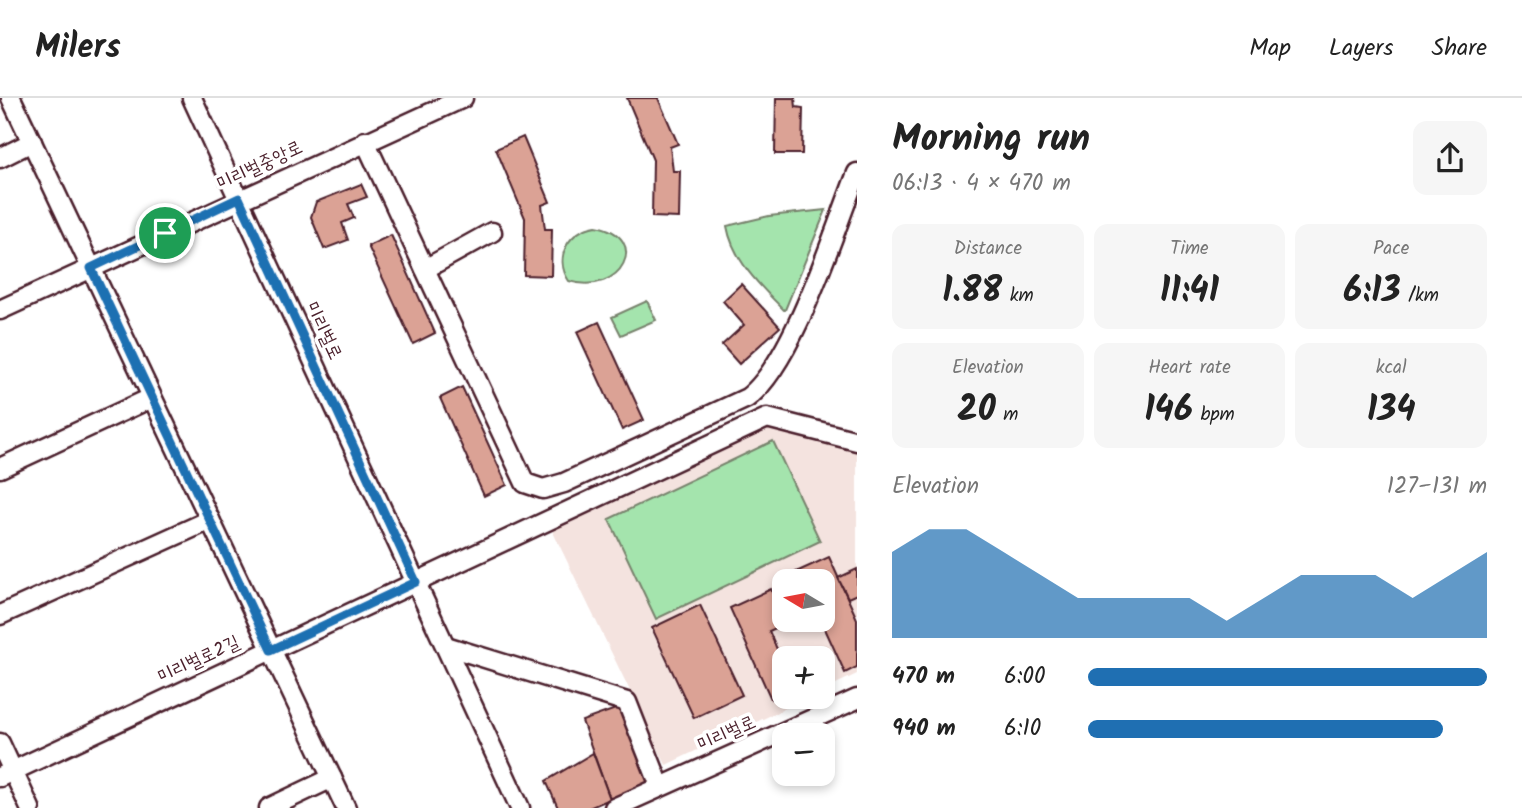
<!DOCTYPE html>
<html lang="en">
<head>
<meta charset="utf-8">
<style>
	:root { --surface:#fff; --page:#f6f6f6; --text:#222; --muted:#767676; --line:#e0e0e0; --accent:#1f6fb2 }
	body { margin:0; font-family:Kalam,"Poor Story",sans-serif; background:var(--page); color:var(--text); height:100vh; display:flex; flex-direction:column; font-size:26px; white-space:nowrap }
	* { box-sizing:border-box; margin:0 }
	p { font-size:23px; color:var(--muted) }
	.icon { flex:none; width:38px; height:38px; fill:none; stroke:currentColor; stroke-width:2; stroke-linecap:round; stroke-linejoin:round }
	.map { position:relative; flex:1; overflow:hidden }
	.panel { display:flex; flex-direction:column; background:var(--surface); width:665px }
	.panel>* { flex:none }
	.needle { width:46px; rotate:280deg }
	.buttons { position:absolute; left:772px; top:471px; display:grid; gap:14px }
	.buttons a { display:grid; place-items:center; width:63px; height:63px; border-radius:14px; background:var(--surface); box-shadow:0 4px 10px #0003; font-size:35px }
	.pin { position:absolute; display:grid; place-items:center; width:60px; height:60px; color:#fff; margin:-30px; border:4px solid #fff; border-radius:50%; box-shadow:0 2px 7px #0007 }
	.round { display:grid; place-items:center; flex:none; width:74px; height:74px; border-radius:14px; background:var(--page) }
	.summary { display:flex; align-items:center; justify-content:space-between; height:119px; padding:0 35px }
	h1 { font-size:38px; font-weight:700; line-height:52px }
	.metrics { display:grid; grid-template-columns:repeat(3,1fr); gap:10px; height:119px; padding:7px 35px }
	.metrics div { display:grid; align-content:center; border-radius:14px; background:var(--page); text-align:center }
	.metrics b { font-size:35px; font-weight:700 }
	.metrics small { font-size:19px; font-weight:400 }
	.metrics p { font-size:19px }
	.chart { height:196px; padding:14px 35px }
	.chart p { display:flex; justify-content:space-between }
	.chart svg { width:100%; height:126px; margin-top:7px; fill:var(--accent); opacity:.7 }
	ul { padding:0 35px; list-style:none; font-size:23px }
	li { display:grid; grid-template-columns:112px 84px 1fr; align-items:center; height:52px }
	li i { height:18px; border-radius:9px; background:var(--accent) }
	header { display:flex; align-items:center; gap:42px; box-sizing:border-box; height:98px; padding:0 35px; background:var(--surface); border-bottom:2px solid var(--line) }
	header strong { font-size:33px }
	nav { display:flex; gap:38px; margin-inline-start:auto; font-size:24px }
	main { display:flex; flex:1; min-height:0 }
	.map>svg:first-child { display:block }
</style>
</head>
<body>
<header>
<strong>Milers</strong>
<nav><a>Map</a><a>Layers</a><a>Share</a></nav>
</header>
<main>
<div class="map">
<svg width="857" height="710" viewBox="0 0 857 710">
	<rect width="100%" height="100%" fill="#fff"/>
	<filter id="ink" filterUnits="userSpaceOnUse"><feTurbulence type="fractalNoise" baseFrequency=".0143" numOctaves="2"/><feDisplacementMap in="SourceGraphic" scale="14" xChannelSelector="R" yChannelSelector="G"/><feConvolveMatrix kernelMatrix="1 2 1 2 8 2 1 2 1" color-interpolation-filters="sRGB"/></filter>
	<g filter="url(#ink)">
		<path fill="#f4e3df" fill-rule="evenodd" d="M747 325 857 354V576L823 592 822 560H784V598L809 599 666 667 549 426ZM784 483H822V522H784Z"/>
		<g fill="#a4e4ad" stroke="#77826c" stroke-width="2">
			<path d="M826 112 785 212H784C760 188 733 162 727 128L769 118Z"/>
			<path d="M596 128C652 139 622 199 569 183 553 159 569 132 596 128Z"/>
			<polygon points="647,203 656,222 621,237 612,219"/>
			<polygon points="773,343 820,443 656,521 609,421"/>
		</g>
		<g fill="#dba295" stroke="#4a1f2b" stroke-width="2">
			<polygon points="627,0 658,0 678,46 670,49 673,73 680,73 679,120 652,119 653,62"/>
			<polygon points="776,0 795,0 796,9 803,10 802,56 775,56"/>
			<polygon points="523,39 550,104 542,107 545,131 552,131 551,178 524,177 525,120 496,51"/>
			<polygon points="361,86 367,99 348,106 354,120 342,125 348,142 324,151 311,119 316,104"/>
			<polygon points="391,137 435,235 413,246 368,148"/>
			<polygon points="741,186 780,229 739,266 722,247 744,227 723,203"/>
			<polygon points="599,224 644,322 622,332 577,234"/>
			<polygon points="462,289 507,387 484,398 440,300"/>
			<polygon points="829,459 857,521 857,569 845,575 821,522 822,483 783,480"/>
			<polygon points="857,471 857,496 848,500 838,480"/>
			<polygon points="771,491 777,505 784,502 784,522 794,522 769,533 784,567 784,596 771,601 730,510"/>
			<polygon points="700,507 742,597 694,620 652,530"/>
			<polygon points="624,608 652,685 610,701 582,623"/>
			<polygon points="593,655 610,701 589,710 558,710 546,683"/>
		</g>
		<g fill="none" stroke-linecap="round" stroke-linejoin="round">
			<defs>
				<g id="minor">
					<polyline points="11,0 346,710"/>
					<polyline points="192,0 520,710"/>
					<path d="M365 43 525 385 543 391 564 385 747 300C793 266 834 133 857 75"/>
					<polyline points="0,60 32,44"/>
					<polyline points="425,171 492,134"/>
					<polyline points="0,212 463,0"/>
					<polyline points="0,370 151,300"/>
					<polyline points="0,517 210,422"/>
					<polyline points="446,548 627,604 660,688"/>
					<polyline points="0,645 30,710"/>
					<polyline points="0,679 767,320 857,343"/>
					<polyline points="269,710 332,680"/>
					<polyline points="614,710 857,601"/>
				</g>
			</defs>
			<use href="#minor" stroke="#4a1f2b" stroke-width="23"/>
			<use href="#minor" stroke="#fff" stroke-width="18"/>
		</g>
	</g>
	<g fill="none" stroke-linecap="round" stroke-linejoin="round" filter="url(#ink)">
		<defs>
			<polygon id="route" points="239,100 416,484 271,552 91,170"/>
		</defs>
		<use href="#route" stroke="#fff" stroke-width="14"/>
		<use href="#route" stroke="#1f6fb2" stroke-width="9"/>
	</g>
	<g text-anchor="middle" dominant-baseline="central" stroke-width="7" stroke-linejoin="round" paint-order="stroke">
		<g font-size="19" fill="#4a1f2b" stroke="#fff">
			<text transform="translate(260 68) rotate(-25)">미리벌중앙로</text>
			<text transform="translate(323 233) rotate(65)">미리벌로</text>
			<text transform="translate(199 562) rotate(-25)">미리벌로2길</text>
			<text transform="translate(727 636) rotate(-24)">미리벌로</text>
		</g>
	</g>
</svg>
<div class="buttons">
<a><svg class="needle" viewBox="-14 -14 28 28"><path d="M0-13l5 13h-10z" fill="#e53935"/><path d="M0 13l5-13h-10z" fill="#767676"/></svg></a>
<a>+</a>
<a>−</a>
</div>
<div class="pin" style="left:165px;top:135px;background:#1e9e55"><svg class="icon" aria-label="arrive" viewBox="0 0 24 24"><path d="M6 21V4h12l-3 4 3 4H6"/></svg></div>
</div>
<section class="panel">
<div class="summary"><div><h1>Morning run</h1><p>06:13 · 4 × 470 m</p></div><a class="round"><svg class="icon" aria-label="share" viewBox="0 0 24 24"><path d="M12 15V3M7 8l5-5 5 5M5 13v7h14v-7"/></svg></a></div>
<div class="metrics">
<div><p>Distance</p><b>1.88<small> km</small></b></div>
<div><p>Time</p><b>11:41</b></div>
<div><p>Pace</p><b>6:13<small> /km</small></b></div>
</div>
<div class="metrics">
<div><p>Elevation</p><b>20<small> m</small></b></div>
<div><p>Heart rate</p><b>146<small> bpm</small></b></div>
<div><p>kcal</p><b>134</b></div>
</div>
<div class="chart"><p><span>Elevation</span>127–131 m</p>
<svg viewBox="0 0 160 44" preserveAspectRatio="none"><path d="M0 44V14L10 6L20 6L30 14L40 22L50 30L60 30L70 30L80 30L90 38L100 30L110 22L120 22L130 22L140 30L150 22L160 14V44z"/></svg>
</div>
<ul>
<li><b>470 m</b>6:00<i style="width:100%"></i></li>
<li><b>940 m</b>6:10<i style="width:89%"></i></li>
</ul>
</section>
</main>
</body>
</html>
